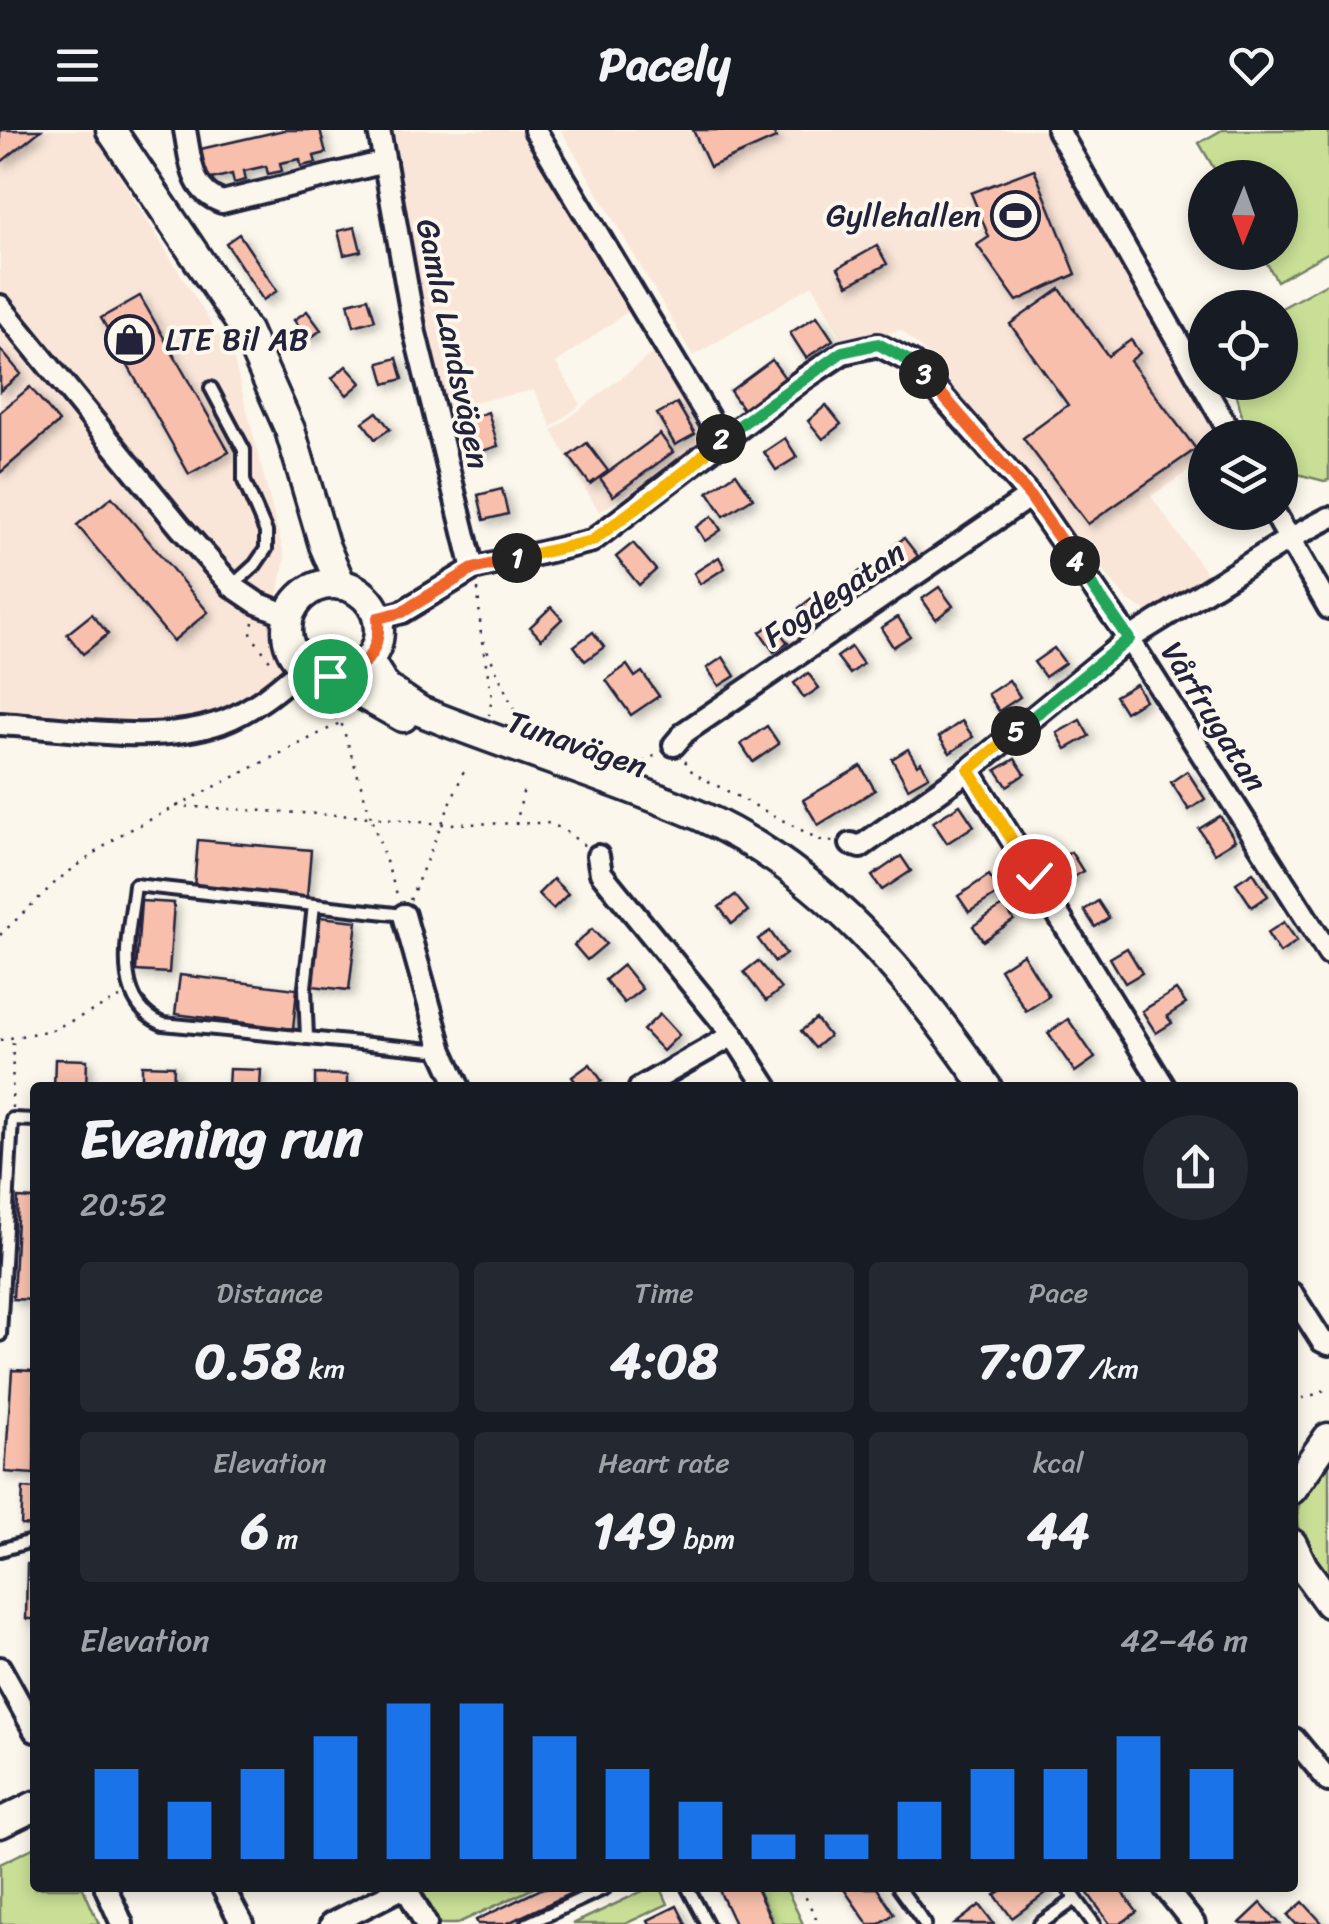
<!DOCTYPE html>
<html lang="en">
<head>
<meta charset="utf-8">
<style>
	:root { --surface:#171b24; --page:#242831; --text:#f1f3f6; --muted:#9ea1a6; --accent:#1a73e8 }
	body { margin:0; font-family:Sriracha,sans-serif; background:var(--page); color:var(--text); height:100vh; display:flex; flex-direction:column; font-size:38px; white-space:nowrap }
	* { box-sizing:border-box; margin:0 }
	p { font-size:32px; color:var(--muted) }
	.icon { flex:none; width:55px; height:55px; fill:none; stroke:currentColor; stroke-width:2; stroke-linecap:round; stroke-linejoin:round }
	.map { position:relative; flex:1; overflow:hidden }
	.sheet { position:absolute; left:30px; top:952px; width:1268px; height:810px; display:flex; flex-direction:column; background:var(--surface); border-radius:10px; box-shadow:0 5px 15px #0003 }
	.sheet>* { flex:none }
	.needle { width:65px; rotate:181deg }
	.fabs { position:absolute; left:1188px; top:30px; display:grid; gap:20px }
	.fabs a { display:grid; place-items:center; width:110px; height:110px; border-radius:50%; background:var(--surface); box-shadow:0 5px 15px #0003; font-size:50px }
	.pin { position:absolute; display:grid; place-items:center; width:85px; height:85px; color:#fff; margin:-42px; border:5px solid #fff; border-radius:50%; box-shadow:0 2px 10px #0007 }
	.km { position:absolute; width:50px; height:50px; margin:-25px; border-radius:50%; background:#222; color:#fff; font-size:28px; line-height:50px; text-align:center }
	.round { display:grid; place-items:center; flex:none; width:105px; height:105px; border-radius:52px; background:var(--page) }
	.summary { display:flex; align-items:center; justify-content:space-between; height:170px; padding:0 50px }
	h1 { font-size:55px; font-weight:700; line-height:75px }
	.metrics { display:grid; grid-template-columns:repeat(3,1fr); gap:15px; height:170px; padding:10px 50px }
	.metrics div { display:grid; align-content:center; border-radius:10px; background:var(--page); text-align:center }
	.metrics b { font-size:50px; font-weight:700 }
	.metrics small { font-size:28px; font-weight:400 }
	.metrics p { font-size:28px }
	.chart { height:280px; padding:20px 50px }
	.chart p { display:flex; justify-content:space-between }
	.chart svg { width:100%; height:180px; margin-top:10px; stroke:var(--accent); stroke-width:6 }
	header { display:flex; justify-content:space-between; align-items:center; height:130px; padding:0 50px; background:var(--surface); font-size:45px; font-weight:700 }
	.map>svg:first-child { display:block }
</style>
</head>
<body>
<header><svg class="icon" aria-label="menu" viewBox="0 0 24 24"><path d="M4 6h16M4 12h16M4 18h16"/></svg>Pacely<svg class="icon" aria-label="heart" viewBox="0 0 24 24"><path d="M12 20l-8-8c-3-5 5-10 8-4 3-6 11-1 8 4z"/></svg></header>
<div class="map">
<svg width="1329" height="1794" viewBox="0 0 1329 1794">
	<defs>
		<filter id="shadow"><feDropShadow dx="4.5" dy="4.5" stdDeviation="5" flood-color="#0004"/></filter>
	</defs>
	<rect width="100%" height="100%" fill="#fbf7ec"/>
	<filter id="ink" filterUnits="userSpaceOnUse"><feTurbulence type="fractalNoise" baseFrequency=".01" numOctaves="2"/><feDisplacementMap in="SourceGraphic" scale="20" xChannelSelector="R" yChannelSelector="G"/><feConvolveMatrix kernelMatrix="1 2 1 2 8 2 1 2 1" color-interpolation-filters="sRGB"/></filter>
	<g filter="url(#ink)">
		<g fill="#fae6d9">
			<polygon points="0,0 91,0 234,230 285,428 272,500 286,552 207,596 0,594"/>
			<polygon points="390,0 528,0 630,180 556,233 581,274 552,297 534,260 445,278"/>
			<polygon points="561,0 1047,0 1223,304 1221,307 1205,308 1205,330 1151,366 1207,444 1150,483 1127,470 923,220 901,200 844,213 813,155 693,226"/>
			<polygon points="658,219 709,306 703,316 599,382 552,301"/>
		</g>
		<g fill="#c8df95" stroke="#758068" stroke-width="2.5">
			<polygon points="1222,0 1329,0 1329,122 1277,151 1261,123 1280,122 1280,48 1219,47 1199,13"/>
			<polygon points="1329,152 1329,350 1324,351 1290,342 1280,335 1280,308 1252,307 1244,295 1234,253 1280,252 1280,179"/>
			<path d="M1329 1337V1457C1300 1414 1275 1376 1329 1337Z"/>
			<polygon points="35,1717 35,1758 83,1758 99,1794 0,1794 0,1734"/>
			<polygon points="420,1758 534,1758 456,1794 430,1794 412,1761"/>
			<polygon points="649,1758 661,1758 668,1774 625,1794 573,1794"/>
			<polygon points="757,1758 786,1758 803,1794 774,1794"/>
		</g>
		<g fill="#f7bfac" stroke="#22223b" stroke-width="2.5" filter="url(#shadow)">
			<polygon points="0,0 41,0 0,33"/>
			<polygon points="284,0 320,0 326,23 314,26 316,33 301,36 300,29 280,33 282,41 268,44 266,36 244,41 246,50 234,53 232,44 199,52 192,21"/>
			<polygon points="693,0 772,0 776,8 710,37"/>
			<polygon points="1034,39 1076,144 1017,171 977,115 989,107 971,63"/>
			<polygon points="355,97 361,121 344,125 338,101"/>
			<polygon points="239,104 277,161 263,170 226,113"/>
			<polygon points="877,116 887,134 848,155 838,138"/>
			<polygon points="1060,159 1108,226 1131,210 1140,223 1130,231 1196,319 1088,394 1023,308 1068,275 1010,194"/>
			<polygon points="140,166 229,322 189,344 101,188"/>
			<polygon points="368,168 375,190 354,196 348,173"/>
			<polygon points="307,181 321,200 308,210 294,190"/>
			<polygon points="817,186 833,210 806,228 790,203"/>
			<polygon points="0,219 21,244 0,261"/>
			<polygon points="397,228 403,249 385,254 379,233"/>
			<polygon points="772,230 785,248 743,279 730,261"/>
			<polygon points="346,236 361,253 347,265 332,248"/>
			<polygon points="30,257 59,292 0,343 0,282"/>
			<polygon points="677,273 695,304 675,315 657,284"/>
			<polygon points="826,275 841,294 823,309 808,291"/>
			<polygon points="377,282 390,299 375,309 363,292"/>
			<polygon points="488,282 498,316 476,323 465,290"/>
			<polygon points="660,304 673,322 613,366 600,348"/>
			<polygon points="785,308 797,327 776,340 764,322"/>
			<polygon points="587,313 608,341 590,354 569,326"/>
			<polygon points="736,343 753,368 724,386 708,362"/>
			<polygon points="502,359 508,384 484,390 478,365"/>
			<polygon points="112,367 208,482 173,511 77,395"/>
			<polygon points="712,386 721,400 705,411 696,397"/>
			<polygon points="904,408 918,426 903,438 888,420"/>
			<polygon points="633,413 656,440 639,455 616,427"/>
			<polygon points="719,427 725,438 700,454 694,443"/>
			<polygon points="865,438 878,455 865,464 853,446"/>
			<polygon points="939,457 953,476 936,489 922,469"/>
			<polygon points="813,467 828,487 814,498 799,478"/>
			<polygon points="551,477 562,489 541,509 530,497"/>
			<polygon points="92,484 108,504 83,524 67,504"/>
			<polygon points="898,487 910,506 893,517 881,498"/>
			<polygon points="773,493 788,513 774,522 760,502"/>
			<polygon points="593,502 604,517 585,531 574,516"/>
			<polygon points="851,517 863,534 850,544 837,527"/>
			<polygon points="1054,518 1065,533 1045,547 1034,532"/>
			<polygon points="723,527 735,546 719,556 707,538"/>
			<polygon points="627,535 635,547 642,542 659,566 631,585 606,550"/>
			<polygon points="808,543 819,558 804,568 794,553"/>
			<polygon points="1009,550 1020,567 999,581 988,564"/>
			<polygon points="1136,554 1145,570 1125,582 1115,566"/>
			<polygon points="1080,590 1089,606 1066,619 1057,603"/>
			<polygon points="962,591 973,607 950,623 939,607"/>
			<polygon points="767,596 779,614 753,632 741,614"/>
			<polygon points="908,619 917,635 921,632 929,646 908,658 892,629"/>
			<polygon points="1015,629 1025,644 1007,656 996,640"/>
			<polygon points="861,636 875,660 818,695 803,670"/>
			<polygon points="1187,641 1205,669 1189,680 1171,652"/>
			<polygon points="960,675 974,696 947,713 933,692"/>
			<polygon points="1220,686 1235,710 1214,723 1199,699"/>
			<polygon points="198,710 311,720 307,767 194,758"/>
			<polygon points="1071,722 1083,741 1066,752 1054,732"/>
			<polygon points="901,726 911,741 882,760 872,746"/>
			<polygon points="1253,742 1268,766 1252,777 1236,753"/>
			<polygon points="989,745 1000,762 969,782 958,766"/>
			<polygon points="553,749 568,764 553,779 538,764"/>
			<polygon points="735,765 748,781 732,794 719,777"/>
			<polygon points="141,771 174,773 169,843 136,841"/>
			<polygon points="1098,771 1109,788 1095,797 1084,780"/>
			<polygon points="1004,775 1014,790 983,811 973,796"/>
			<polygon points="320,787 357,791 349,860 312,856"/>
			<polygon points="1284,792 1297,811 1280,823 1267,803"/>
			<polygon points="592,799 606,814 587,830 574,815"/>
			<polygon points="770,801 786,824 775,832 758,809"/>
			<polygon points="1127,818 1142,843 1125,853 1110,828"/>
			<polygon points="1023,824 1049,866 1026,881 1000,839"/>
			<polygon points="758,831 781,859 766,871 744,842"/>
			<polygon points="623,835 642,859 624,873 605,850"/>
			<polygon points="180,845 297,859 293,899 175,884"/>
			<polygon points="1176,860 1186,874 1167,886 1172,893 1156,903 1142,881"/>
			<polygon points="660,884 679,905 663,921 643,900"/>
			<polygon points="816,889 829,906 815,918 801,901"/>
			<polygon points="1068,889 1095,928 1075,942 1048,903"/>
			<polygon points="55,929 87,930 86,958 54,958"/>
			<polygon points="590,934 602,951 593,958 580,958 572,947"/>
			<polygon points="142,935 174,936 173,958 142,958"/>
			<polygon points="229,939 261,940 260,958 228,958"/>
			<polygon points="315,944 347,945 347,958 315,958"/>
			<polygon points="18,1068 35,1069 35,1170 13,1169"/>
			<polygon points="12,1240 35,1241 34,1344 5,1342"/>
			<polygon points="23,1358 35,1359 35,1396 21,1395"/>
			<polygon points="27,1434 35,1434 35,1489 26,1489"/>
			<polygon points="543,1758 582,1758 506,1794 478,1794 476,1790"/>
			<polygon points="718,1758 756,1758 773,1794 735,1794"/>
			<polygon points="843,1758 877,1758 894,1784 879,1794 868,1794"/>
			<polygon points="1006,1758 1048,1758 1050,1760 1012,1788 995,1765"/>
			<polygon points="1084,1758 1119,1758 1137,1782 1120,1794 1110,1794"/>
			<polygon points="1303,1772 1323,1794 1296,1794 1288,1785"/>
			<polygon points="1261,1773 1280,1794 1242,1794 1240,1793"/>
			<polygon points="980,1775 994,1794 955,1794"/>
			<polygon points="677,1776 686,1794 650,1794 648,1790"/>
		</g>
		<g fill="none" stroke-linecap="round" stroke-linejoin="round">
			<defs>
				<g id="lane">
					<polyline points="211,258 244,320 244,351 266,402 266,419 255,435 233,455"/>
					<path d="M404 785 135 755C130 801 109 872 163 894L442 921"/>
					<polyline points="307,908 305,857 314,775"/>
					<polyline points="0,1205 12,989 35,990"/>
					<polyline points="0,1420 35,1410"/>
					<polyline points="688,1758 707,1794"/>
					<polyline points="899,1758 925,1794"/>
					<polyline points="1068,1758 1094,1794"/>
					<polyline points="527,1794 605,1758"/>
					<polyline points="1040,1794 1076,1769"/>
				</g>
				<g id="street">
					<path d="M185 0C191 30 190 61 222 72L385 32"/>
					<polyline points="379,0 415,203 473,439"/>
					<polyline points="535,0 721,309"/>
					<polyline points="1058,0 1233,308"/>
					<polyline points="0,176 180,397 232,456 257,473 290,486"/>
					<polyline points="1274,382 1329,478"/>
					<polyline points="378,488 402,482 473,439 592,411 805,248 843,223 878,215 913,233 1030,366 1129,509 1329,824"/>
					<path d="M0 594C71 598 153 616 222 592 254 580 280 557 305 536"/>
					<polyline points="674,615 685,602 1030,366"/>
					<polyline points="969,640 1165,958"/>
					<polyline points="851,714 860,717 969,640 1129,509 1289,409 1329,388"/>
					<polyline points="598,726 601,743 733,905 767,958"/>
					<polyline points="404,785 442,921 459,958"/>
					<polyline points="640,958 733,905"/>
					<polyline points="1292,1164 1322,1211 1329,1214"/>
					<polyline points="0,1538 35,1601"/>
					<polyline points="1294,1609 1329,1651"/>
					<polyline points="106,1758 122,1794"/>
					<polyline points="223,1758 242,1794"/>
					<polyline points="406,1758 426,1794"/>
					<polyline points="1165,1758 1194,1794"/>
					<polyline points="331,1794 402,1758"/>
				</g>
				<g id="secondary">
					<polyline points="111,0 246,201 290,300 324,415 341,455"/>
					<circle cx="333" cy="500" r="46"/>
					<path d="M368 530 386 558 420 581C511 618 607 646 698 685 823 740 911 848 987 958"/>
					<polyline points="330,546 403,587"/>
					<polyline points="1292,1359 1328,1308"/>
					<polyline points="1292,1414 1303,1437 1329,1473"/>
					<polyline points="0,1693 35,1676"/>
				</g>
			</defs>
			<use href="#lane" stroke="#22223b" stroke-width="18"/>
			<use href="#street" stroke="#22223b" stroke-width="28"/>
			<use href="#secondary" stroke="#22223b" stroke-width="35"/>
			<g stroke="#22223b" stroke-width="2.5" stroke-dasharray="2.5 8" stroke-linecap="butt">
				<polyline points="478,459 481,506 492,567 489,585"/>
				<polyline points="253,492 251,505 274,536"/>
				<polyline points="483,511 521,595"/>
				<polyline points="300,563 341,592 371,687 441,694 547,693 563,699 585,716"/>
				<polyline points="685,631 693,643 820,710 834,712"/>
				<polyline points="634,637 658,624"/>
				<polyline points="176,676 371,687 399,770"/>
				<polyline points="516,695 524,658"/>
				<polyline points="410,770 465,638"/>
				<polyline points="0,805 59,749 120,705 340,593"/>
				<polyline points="0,910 52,900 120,868"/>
				<polyline points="12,978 13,911"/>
				<polyline points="1292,1271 1320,1263 1329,1256"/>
				<polyline points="801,1758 819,1794"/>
			</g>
			<use href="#lane" stroke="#fbf7ec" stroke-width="10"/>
			<use href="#street" stroke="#fbf7ec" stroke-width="20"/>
			<use href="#secondary" stroke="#fbf7ec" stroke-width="28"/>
		</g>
	</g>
	<g fill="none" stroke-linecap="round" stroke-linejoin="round" filter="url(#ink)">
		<defs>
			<path id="split-1" d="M330 546C364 544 381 521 378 488L402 482 473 439 517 428"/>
			<polyline id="split-2" points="517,428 592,411 688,339 721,309"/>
			<polyline id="split-3" points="721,309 842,222 878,214 913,233 924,244"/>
			<polyline id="split-4" points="924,244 1030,366 1075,431"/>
			<polyline id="split-5" points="1016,601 1129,509 1075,431"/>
			<polyline id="split-6" points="1016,601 969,640 1034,746"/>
		</defs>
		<use href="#split-1" stroke="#fff" stroke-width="20"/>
		<use href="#split-2" stroke="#fff" stroke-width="20"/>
		<use href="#split-3" stroke="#fff" stroke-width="20"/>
		<use href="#split-4" stroke="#fff" stroke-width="20"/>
		<use href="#split-5" stroke="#fff" stroke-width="20"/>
		<use href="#split-6" stroke="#fff" stroke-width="20"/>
		<use href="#split-1" stroke="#f0652b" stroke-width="12"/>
		<use href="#split-2" stroke="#f5b400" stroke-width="12"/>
		<use href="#split-3" stroke="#22a559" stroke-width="12"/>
		<use href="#split-4" stroke="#f0652b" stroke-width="12"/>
		<use href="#split-5" stroke="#22a559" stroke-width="12"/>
		<use href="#split-6" stroke="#f5b400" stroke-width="12"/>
	</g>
	<defs>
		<symbol id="stadium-ring" viewBox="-11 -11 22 22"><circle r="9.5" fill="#fbf7ec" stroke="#22223b" stroke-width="1.5"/><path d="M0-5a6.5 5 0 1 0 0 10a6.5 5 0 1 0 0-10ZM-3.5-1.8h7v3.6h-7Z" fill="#22223b"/></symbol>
		<symbol id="shop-ring" viewBox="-11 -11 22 22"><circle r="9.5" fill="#fbf7ec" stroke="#22223b" stroke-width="1.5"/><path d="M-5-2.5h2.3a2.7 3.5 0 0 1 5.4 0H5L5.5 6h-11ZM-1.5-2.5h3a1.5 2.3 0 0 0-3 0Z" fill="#22223b"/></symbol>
	</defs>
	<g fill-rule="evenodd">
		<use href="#stadium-ring" x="988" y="58" width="55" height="55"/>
		<use href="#shop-ring" x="102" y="182" width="55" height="55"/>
	</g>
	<g text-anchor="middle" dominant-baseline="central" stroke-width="8" stroke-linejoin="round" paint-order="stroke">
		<g font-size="32" fill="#22223b" stroke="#fbf7ec" text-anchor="end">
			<text x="981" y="85">Gyllehallen</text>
			<text x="165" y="209" text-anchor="start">LTE Bil AB</text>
		</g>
		<g font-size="32" fill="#22223b" stroke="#fbf7ec">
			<text transform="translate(453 214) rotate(78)">Gamla Landsvägen</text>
			<text transform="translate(834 464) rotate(-34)">Fogdegatan</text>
			<text transform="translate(1214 587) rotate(58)">Vårfrugatan</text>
			<text transform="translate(577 614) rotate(19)">Tunavägen</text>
		</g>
	</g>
</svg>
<div class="fabs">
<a><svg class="needle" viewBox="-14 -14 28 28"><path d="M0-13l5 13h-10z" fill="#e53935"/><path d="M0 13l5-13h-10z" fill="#9ea1a6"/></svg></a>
<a><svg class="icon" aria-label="locate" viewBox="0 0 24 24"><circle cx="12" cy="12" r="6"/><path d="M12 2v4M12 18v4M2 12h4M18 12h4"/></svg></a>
<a><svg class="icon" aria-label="layers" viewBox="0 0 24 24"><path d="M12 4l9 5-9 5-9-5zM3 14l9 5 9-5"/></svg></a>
</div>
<div class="pin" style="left:330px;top:546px;background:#1e9e55"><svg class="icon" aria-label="arrive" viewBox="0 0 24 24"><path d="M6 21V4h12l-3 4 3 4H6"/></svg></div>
<div class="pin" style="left:1034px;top:746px;background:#d93025"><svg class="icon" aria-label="check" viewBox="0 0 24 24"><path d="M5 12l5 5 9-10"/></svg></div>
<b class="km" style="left:517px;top:428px">1</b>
<b class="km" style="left:721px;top:309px">2</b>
<b class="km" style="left:924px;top:244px">3</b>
<b class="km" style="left:1075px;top:431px">4</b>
<b class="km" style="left:1016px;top:601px">5</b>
<section class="sheet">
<div class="summary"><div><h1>Evening run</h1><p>20:52</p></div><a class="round"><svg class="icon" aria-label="share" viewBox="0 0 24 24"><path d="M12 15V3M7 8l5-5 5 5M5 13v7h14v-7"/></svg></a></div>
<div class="metrics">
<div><p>Distance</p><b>0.58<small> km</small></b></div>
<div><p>Time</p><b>4:08</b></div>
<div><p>Pace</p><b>7:07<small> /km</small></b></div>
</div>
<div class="metrics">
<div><p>Elevation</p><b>6<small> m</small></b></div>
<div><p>Heart rate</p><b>149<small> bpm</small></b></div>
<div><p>kcal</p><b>44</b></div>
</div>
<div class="chart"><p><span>Elevation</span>42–46 m</p>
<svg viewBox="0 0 160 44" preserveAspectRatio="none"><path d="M5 44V22M15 44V30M25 44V22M35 44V14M45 44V6M55 44V6M65 44V14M75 44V22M85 44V30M95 44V38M105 44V38M115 44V30M125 44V22M135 44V22M145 44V14M155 44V22"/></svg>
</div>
</section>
</div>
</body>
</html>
